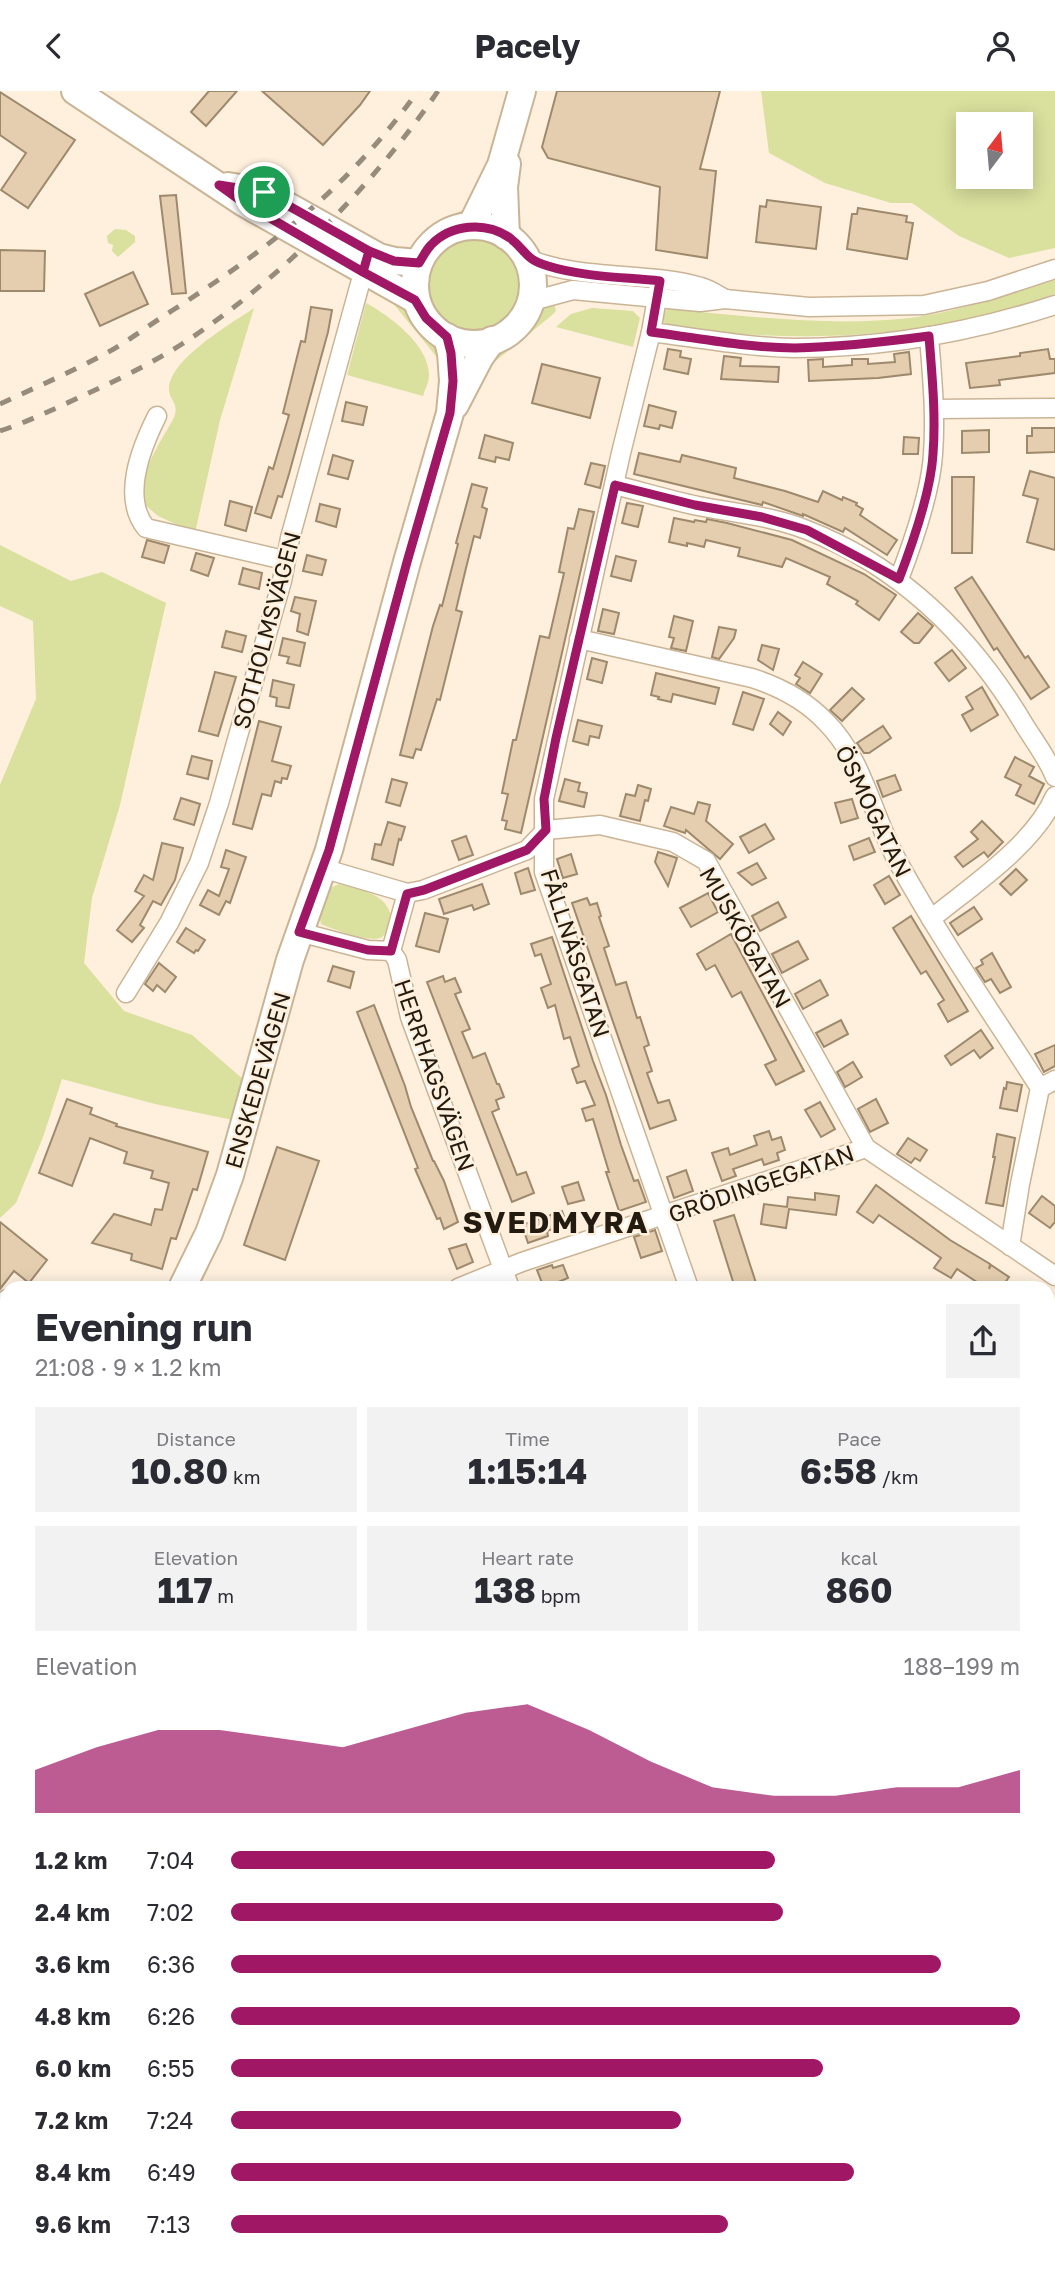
<!DOCTYPE html>
<html lang="en">
<head>
<meta charset="utf-8">
<style>
	:root { --surface:#fff; --page:#f2f2f3; --text:#2b2b33; --muted:#7c7c81; --accent:#a01865 }
	body { margin:0; font-family:"Golos Text",sans-serif; background:var(--page); color:var(--text); height:100vh; display:flex; flex-direction:column; font-size:26px; white-space:nowrap }
	* { box-sizing:border-box; margin:0 }
	p { font-size:23px; color:var(--muted) }
	.icon { flex:none; width:38px; height:38px; fill:none; stroke:currentColor; stroke-width:2; stroke-linecap:round; stroke-linejoin:round }
	.map { position:relative; flex:1; overflow:hidden }
	.panel { position:absolute; left:0px; top:1190px; width:1055px; height:989px; display:flex; flex-direction:column; background:var(--surface); border-radius:21px 21px 0 0; box-shadow:0 4px 18px #0003 }
	.panel>* { flex:none }
	.needle { width:46px; rotate:16deg }
	.buttons { position:absolute; left:956px; top:21px; display:grid; gap:14px }
	.buttons a { display:grid; place-items:center; width:77px; height:77px; border-radius:0px; background:var(--surface); box-shadow:0 4px 18px #0003; font-size:35px }
	.pin { position:absolute; display:grid; place-items:center; width:60px; height:60px; color:#fff; margin:-30px; border:4px solid #fff; border-radius:50%; box-shadow:0 2px 7px #0007 }
	.round { display:grid; place-items:center; flex:none; width:74px; height:74px; border-radius:0px; background:var(--page) }
	.summary { display:flex; align-items:center; justify-content:space-between; height:119px; padding:0 35px }
	h1 { font-size:38px; font-weight:700; line-height:52px }
	.figures { display:grid; grid-template-columns:repeat(3,1fr); gap:10px; height:119px; padding:7px 35px }
	.figures div { display:grid; align-content:center; border-radius:0px; background:var(--page); text-align:center }
	.figures b { font-size:35px; font-weight:700 }
	.figures small { font-size:19px; font-weight:400 }
	.figures p { font-size:19px }
	.chart { height:196px; padding:14px 35px }
	.chart p { display:flex; justify-content:space-between }
	.chart svg { width:100%; height:126px; margin-top:7px; fill:var(--accent); opacity:.7 }
	ul { padding:0 35px; list-style:none; font-size:23px }
	li { display:grid; grid-template-columns:112px 84px 1fr; align-items:center; height:52px }
	li i { height:18px; border-radius:9px; background:var(--accent) }
	header { display:flex; justify-content:space-between; align-items:center; height:91px; padding:0 35px; background:var(--surface); font-size:32px; font-weight:700 }
	.map>svg:first-child { display:block }
</style>
</head>
<body>
<header><svg class="icon" aria-label="back" viewBox="0 0 24 24"><path d="M15 5l-7 7 7 7"/></svg>Pacely<svg class="icon" aria-label="person" viewBox="0 0 24 24"><circle cx="12" cy="8" r="4"/><path d="M4 21q1-7 8-7t8 7"/></svg></header>
<div class="map">
<svg width="1055" height="2178" viewBox="0 0 1055 2178">
	<rect width="100%" height="100%" fill="#fef0dd"/>
	<g fill="#dae09d" fill-rule="evenodd">
		<path d="M761 0H1055V157L1009 167 959 145 912 112H891L825 92 769 62ZM968 33H1020V86H968Z"/>
		<path d="M466 118 465 127 429 148 416 161 407 162C418 140 444 126 466 118Z"/>
		<polygon points="115,138 126,139 135,145 135,151 118,166 112,160 113,154 108,152 107,145"/>
		<circle cx="476" cy="194" r="48"/>
		<path d="M1055 189V203C925 249 805 253 669 236L661 228 664 221 668 218C748 225 829 236 910 227 959 221 1007 203 1055 189Z"/>
		<path d="M395 206C419 223 436 240 440 270L392 211Z"/>
		<path d="M366 212C390 225 429 254 429 284 429 291 425 298 423 305L347 284Z"/>
		<polygon points="554,212 556,220 551,225 487,277 494,259 511,250 540,217"/>
		<path d="M254 217 220 329 195 442 158 425 143 412C140 380 157 357 171 332 183 312 168 311 169 297 171 267 231 233 254 217Z"/>
		<polygon points="592,217 633,220 640,227 633,256 556,236 571,223"/>
		<polygon points="0,454 71,490 102,481 166,512 120,714 92,807 84,872 124,920 192,944 244,989 233,1029 155,1013 62,988 43,1046 16,1112 0,1127 0,694 36,608 33,530 0,515"/>
		<path d="M339 793C360 799 384 801 391 824 389 831 388 841 382 846 373 853 332 838 321 833L319 825 330 797Z"/>
		<polygon points="1055,1301 1055,1473 1048,1476 1048,1305"/>
		<polygon points="7,2115 7,2172 102,2172 100,2178 0,2178 0,2119"/>
		<polygon points="306,2172 724,2172 725,2178 300,2178"/>
	</g>
	<g fill="#e4ceaf" stroke="#9e896c" stroke-width="2">
		<polygon points="209,0 237,0 206,35 191,21"/>
		<polygon points="262,0 370,0 360,14 323,54"/>
		<polygon points="557,0 720,0 700,78 716,80 707,167 656,159 660,96 548,67 542,56"/>
		<polygon points="0,1 75,49 28,117 1,99 26,62 0,44"/>
		<polygon points="176,104 186,202 172,203 160,105"/>
		<polygon points="767,109 821,116 816,158 756,151 760,115 766,116"/>
		<polygon points="858,117 907,125 906,131 913,132 907,168 847,158 852,123 857,123"/>
		<polygon points="0,159 45,160 44,200 0,200"/>
		<polygon points="133,181 148,213 100,235 85,203"/>
		<polygon points="311,216 332,219 328,241 289,383 282,406 278,405 271,427 255,422 269,376 273,378 289,324 283,322 301,250 305,251"/>
		<polygon points="668,258 681,260 680,266 691,268 688,283 664,278"/>
		<polygon points="1048,258 1050,268 1055,268 1055,282 999,289 1000,294 970,297 966,272 1020,265 1020,262"/>
		<polygon points="909,261 911,283 878,287 809,290 808,269 823,268 823,276 852,274 852,268 868,268 868,273 895,271 894,263"/>
		<polygon points="724,265 741,267 740,275 779,276 778,291 721,288"/>
		<polygon points="542,273 600,287 590,327 532,312"/>
		<polygon points="346,311 367,316 363,334 342,330"/>
		<polygon points="649,314 676,321 672,337 660,334 659,338 644,335"/>
		<polygon points="1032,337 1055,337 1055,361 1027,362 1027,345 1032,345"/>
		<polygon points="989,339 989,361 962,362 962,340"/>
		<polygon points="485,344 513,352 509,369 496,366 495,371 479,367"/>
		<polygon points="904,346 919,347 918,363 903,363"/>
		<polygon points="639,362 680,371 682,364 736,377 734,387 785,400 818,411 823,400 842,409 843,406 857,412 856,414 863,418 860,424 897,449 887,464 845,437 843,441 803,423 803,425 763,411 762,414 634,383"/>
		<polygon points="333,364 353,370 348,388 328,383"/>
		<polygon points="591,372 605,375 600,397 585,393"/>
		<polygon points="1030,380 1055,387 1055,459 1027,451 1038,408 1023,404"/>
		<polygon points="952,386 974,386 972,462 952,462"/>
		<polygon points="472,393 487,397 482,416 487,418 480,447 474,445 466,477 456,519 462,521 440,609 437,608 421,659 416,658 413,667 400,664 433,535 440,514 442,515 458,453 456,452"/>
		<polygon points="230,410 252,416 246,440 225,434"/>
		<polygon points="627,412 643,415 638,436 622,432"/>
		<polygon points="320,413 340,418 336,436 316,430"/>
		<polygon points="579,418 594,421 521,742 505,738 507,730 502,729 508,703 502,702 513,649 516,649 540,545 549,547 564,482 559,481 568,437 574,438"/>
		<polygon points="674,427 694,431 695,429 706,431 707,428 727,432 792,449 864,483 896,504 879,529 856,513 858,510 827,493 830,486 786,467 782,476 738,465 740,457 706,449 704,456 687,452 687,455 669,451"/>
		<polygon points="147,449 169,455 164,472 142,466"/>
		<polygon points="196,462 214,467 208,485 191,479"/>
		<polygon points="307,464 326,469 322,484 303,480"/>
		<polygon points="616,465 636,470 631,490 611,485"/>
		<polygon points="243,477 262,482 259,498 239,493"/>
		<polygon points="972,486 1025,567 1028,565 1049,596 1031,608 997,557 994,559 955,497"/>
		<polygon points="295,506 316,510 308,544 297,540 300,523 291,520"/>
		<polygon points="603,518 619,522 614,543 598,540"/>
		<polygon points="918,522 933,535 919,552 914,552 901,541"/>
		<polygon points="674,525 693,530 686,560 671,557 674,547 669,546"/>
		<polygon points="719,536 736,539 734,547 719,568 712,566"/>
		<polygon points="226,540 246,545 242,561 222,556"/>
		<polygon points="283,547 305,552 300,575 287,572 289,566 279,564"/>
		<polygon points="762,554 779,558 773,579 758,569"/>
		<polygon points="952,559 966,577 949,590 935,572"/>
		<polygon points="592,567 607,571 602,592 587,588"/>
		<polygon points="803,571 822,583 810,602 796,593 800,587 795,584"/>
		<polygon points="215,581 236,586 218,645 199,640"/>
		<polygon points="656,582 719,597 715,613 673,603 671,611 658,608 659,606 651,604"/>
		<polygon points="273,589 294,594 289,617 276,615 277,607 270,605"/>
		<polygon points="982,596 998,624 971,640 962,624 973,618 966,606"/>
		<polygon points="852,597 864,608 842,630 830,619"/>
		<polygon points="743,601 764,608 753,639 733,633"/>
		<polygon points="778,621 791,631 783,644 770,633"/>
		<polygon points="578,629 602,635 599,647 590,645 588,654 573,650"/>
		<polygon points="259,630 281,636 272,670 291,675 287,688 282,687 281,692 275,690 271,705 262,703 252,738 233,733"/>
		<polygon points="883,635 891,647 869,662 864,662 857,652"/>
		<polygon points="192,665 212,670 208,688 187,683"/>
		<polygon points="1015,666 1034,676 1029,685 1044,693 1034,713 1016,704 1021,694 1005,686"/>
		<polygon points="895,684 901,699 883,706 877,690"/>
		<polygon points="392,688 407,692 400,715 386,711"/>
		<polygon points="565,688 580,692 578,700 587,702 584,716 559,710"/>
		<polygon points="638,694 651,698 648,710 645,709 640,730 620,725 626,703 635,705"/>
		<polygon points="181,707 200,713 194,734 174,728"/>
		<polygon points="852,708 858,727 841,732 835,712"/>
		<polygon points="698,711 710,714 706,730 733,753 720,768 686,739 685,742 664,735 671,716 694,723"/>
		<polygon points="982,730 1003,751 988,766 984,761 963,776 955,766 978,748 971,741"/>
		<polygon points="388,731 405,736 401,749 399,748 393,774 372,768 375,753 381,754"/>
		<polygon points="765,733 774,748 749,762 740,746"/>
		<polygon points="466,745 473,764 459,769 452,750"/>
		<polygon points="869,747 875,761 854,769 849,755"/>
		<polygon points="162,752 183,757 175,789 161,814 153,810 140,834 144,837 132,851 117,839 144,805 135,800 144,784 153,789"/>
		<polygon points="226,759 246,766 230,812 226,810 219,824 200,814 208,799 219,805 229,778 221,776"/>
		<polygon points="658,761 677,767 668,795 655,771"/>
		<polygon points="571,763 577,783 563,787 557,768"/>
		<polygon points="757,772 766,787 752,794 738,782"/>
		<polygon points="528,777 535,799 521,803 515,782"/>
		<polygon points="1016,778 1027,789 1011,804 1000,793"/>
		<polygon points="889,785 900,804 885,813 874,794"/>
		<polygon points="482,793 489,813 474,819 472,814 444,823 439,808"/>
		<polygon points="708,802 718,821 691,836 680,817"/>
		<polygon points="587,807 590,814 597,812 601,825 599,826 609,855 604,857 616,894 626,891 637,927 640,926 649,954 644,956 652,980 647,982 658,1012 669,1009 676,1029 650,1038 572,812"/>
		<polygon points="778,811 786,826 760,840 752,825"/>
		<polygon points="974,816 982,828 958,844 950,832"/>
		<polygon points="425,822 448,828 439,861 416,855"/>
		<polygon points="911,825 968,920 948,931 938,913 944,909 926,880 921,883 893,837"/>
		<polygon points="186,837 205,849 198,860 196,859 194,862 177,851"/>
		<polygon points="731,843 804,980 776,994 765,974 776,969 741,901 732,906 715,874 706,879 697,863"/>
		<polygon points="552,846 593,970 606,1004 621,1054 634,1090 638,1089 646,1111 619,1120 606,1081 609,1081 593,1028 586,1030 582,1018 595,1014 585,990 577,992 572,978 579,975 570,946 564,948 555,914 548,917 541,897 551,893 541,863 535,865 531,853"/>
		<polygon points="798,850 808,868 782,882 772,863"/>
		<polygon points="992,862 1011,896 1000,902 991,888 985,891 976,877 983,873 981,869"/>
		<polygon points="159,872 176,886 165,901 157,894 153,900 145,893"/>
		<polygon points="333,875 354,881 350,897 328,890"/>
		<polygon points="443,885 445,891 455,887 461,901 455,903 470,938 462,941 473,967 485,962 497,993 499,993 504,1006 496,1009 499,1018 492,1021 517,1084 526,1081 534,1102 512,1111 427,891"/>
		<polygon points="820,889 828,904 803,918 795,903"/>
		<polygon points="374,914 405,995 411,1016 433,1070 434,1070 444,1090 458,1131 444,1138 440,1127 437,1128 415,1078 418,1077 357,921"/>
		<polygon points="841,929 848,943 824,956 816,942"/>
		<polygon points="981,939 993,957 980,967 974,959 951,974 945,965"/>
		<polygon points="1055,954 1055,975 1044,981 1035,963"/>
		<polygon points="853,971 862,986 845,996 837,981"/>
		<polygon points="1007,991 1022,994 1017,1020 1000,1017 1004,997 1006,998"/>
		<polygon points="67,1008 92,1017 90,1023 117,1033 116,1035 208,1061 197,1099 193,1098 176,1148 171,1147 162,1178 131,1169 132,1163 92,1152 114,1123 151,1134 155,1118 162,1119 169,1092 151,1087 153,1080 124,1072 127,1061 90,1047 72,1095 39,1082"/>
		<polygon points="876,1008 888,1032 870,1041 858,1018"/>
		<polygon points="820,1011 835,1038 821,1046 805,1019"/>
		<polygon points="769,1040 772,1049 781,1046 785,1059 777,1062 779,1069 764,1074 762,1068 733,1078 736,1085 722,1090 712,1062 728,1057 730,1064 757,1054 754,1045"/>
		<polygon points="997,1043 1015,1047 1003,1115 986,1112 995,1066 993,1066"/>
		<polygon points="908,1047 927,1059 920,1070 915,1067 911,1072 897,1063"/>
		<polygon points="277,1056 319,1070 285,1169 244,1154"/>
		<polygon points="686,1079 693,1100 674,1107 667,1086"/>
		<polygon points="578,1091 584,1109 568,1113 562,1096"/>
		<polygon points="876,1094 950,1149 990,1173 989,1178 991,1174 1009,1186 1001,1197 986,1197 957,1178 951,1187 934,1177 941,1167 879,1124 873,1132 857,1121"/>
		<polygon points="815,1102 839,1105 836,1124 789,1118 786,1137 761,1133 764,1113 787,1116 788,1106 815,1109"/>
		<polygon points="1042,1105 1055,1115 1055,1131 1050,1137 1029,1122"/>
		<polygon points="562,1120 567,1133 547,1140 548,1145 528,1152 522,1134"/>
		<polygon points="734,1124 756,1192 741,1197 735,1197 714,1130"/>
		<polygon points="0,1131 47,1169 29,1192 14,1180 0,1198"/>
		<polygon points="655,1139 662,1160 641,1167 634,1146"/>
		<polygon points="466,1153 473,1171 457,1178 449,1158"/>
		<polygon points="552,1174 553,1177 563,1174 568,1187 558,1191 559,1194 544,1197 537,1179"/>
	</g>
	<g fill="none" stroke-linecap="round" stroke-linejoin="round">
		<defs>
			<g id="street">
				<path d="M528 168C584 190 644 180 701 196 709 198 718 204 725 208"/>
				<polyline points="660,190 651,241 621,362 544,708 544,781 689,1197"/>
				<polyline points="532,210 573,199 700,211 725,208 809,216 924,214 988,200 1055,178"/>
				<path d="M651 241C698 247 746 256 794 257 882 257 972 241 1055 214"/>
				<polyline points="935,318 1055,317"/>
				<path d="M157 325C141 357 121 406 146 437L284 469"/>
				<path d="M615 394C643 401 670 409 698 415 734 422 772 425 807 439 904 477 973 547 1025 635 1035 651 1048 668 1055 686"/>
				<path d="M899 488C912 454 931 399 933 363 936 324 932 285 929 245"/>
				<path d="M579 548 752 587C780 596 805 609 825 630 864 668 872 725 898 771 941 849 992 922 1040 997"/>
				<polyline points="322,777 407,802 423,799 527,759 546,739 600,734 673,751 706,770 866,1057 1055,1185"/>
				<path d="M931 828C971 795 1034 754 1055 705"/>
				<polyline points="299,841 368,859 391,860"/>
				<polyline points="391,860 397,869 410,926 510,1197"/>
				<polyline points="391,860 407,802"/>
				<polyline points="126,902 169,832 199,772 219,712 282,490 290,447 366,171"/>
				<polyline points="1010,1155 1020,1093 1040,997 1055,989"/>
				<polyline points="458,1197 522,1171 866,1057"/>
				<polyline points="0,1216 7,1208"/>
				<polyline points="0,1322 7,1331"/>
				<polyline points="0,1623 7,1630"/>
				<polyline points="1048,1750 1055,1749"/>
				<polyline points="0,1772 7,1769"/>
				<polyline points="0,1896 7,1908"/>
				<polyline points="0,2034 7,2029"/>
				<polyline points="747,2172 748,2178"/>
				<polyline points="924,2172 925,2178"/>
				<polyline points="169,2178 178,2172"/>
			</g>
			<g id="secondary">
				<polyline points="75,0 244,112 416,209"/>
				<polyline points="228,95 263,101 379,166 395,170 419,172"/>
				<polyline points="471,135 501,74 522,0"/>
				<circle cx="474" cy="194" r="59"/>
				<polyline points="506,145 504,96 507,73"/>
				<polyline points="455,314 480,266 492,249"/>
				<polyline points="182,1197 209,1142 230,1084 290,869 329,759 407,471 450,322 453,290 451,262 447,246"/>
				<polyline points="0,1418 7,1411"/>
			</g>
		</defs>
		<use href="#street" stroke="#cab496" stroke-width="21"/>
		<use href="#secondary" stroke="#cab496" stroke-width="30"/>
		<use href="#street" stroke="#fff" stroke-width="18"/>
		<use href="#secondary" stroke="#fff" stroke-width="26"/>
		<g stroke="#978c7c" stroke-width="5" stroke-dasharray="12 12" stroke-linecap="butt">
			<path d="M0 313C34 297 69 282 101 265 126 252 149 234 173 219 271 156 349 96 418 0"/>
			<path d="M0 340C27 331 52 319 78 307 113 291 149 274 182 253 278 191 374 94 438 0"/>
		</g>
	</g>
	<g fill="none" stroke-linecap="round" stroke-linejoin="round">
		<defs>
			<path id="route" d="M264 101 369 160 363 181 415 209 426 227 447 246 451 262 453 290 450 322 407 471 329 759 299 841 368 859 391 860 407 803 424 799 527 759 546 739 544 708 556 647 615 394 695 414 762 426 807 439 899 488C912 454 931 399 933 363 936 324 932 285 929 245 884 251 840 256 795 257 747 257 699 247 651 241L660 190C623 186 583 186 548 175 524 168 527 160 510 147 486 130 451 133 431 154 426 159 423 166 419 172L394 170 369 160 363 181 244 112 219 94 264 101"/>
		</defs>
		<use href="#route" stroke="#fff" stroke-width="14"/>
		<use href="#route" stroke="#a01865" stroke-width="9"/>
	</g>
	<g text-anchor="middle" dominant-baseline="central" stroke-width="5" stroke-linejoin="round" paint-order="stroke">
		<g font-size="23" fill="#231b0f" stroke="#fef0dd">
			<text transform="translate(266 539) rotate(-75)">SOTHOLMSVÄGEN</text>
			<text transform="translate(874 720) rotate(64)">ÖSMOGATAN</text>
			<text transform="translate(746 846) rotate(60)">MUSKÖGATAN</text>
			<text transform="translate(576 862) rotate(72)">FÅLLNÄSGATAN</text>
			<text transform="translate(435 984) rotate(71)">HERRHAGSVÄGEN</text>
			<text transform="translate(257 989) rotate(-74)">ENSKEDEVÄGEN</text>
			<text transform="translate(761 1092) rotate(-19)">GRÖDINGEGATAN</text>
		</g>
		<g font-size="30" font-weight="bold" letter-spacing="2" fill="#231b0f" stroke="#fef0dd">
			<text x="556" y="1131">SVEDMYRA</text>
		</g>
	</g>
</svg>
<div class="buttons">
<a><svg class="needle" viewBox="-14 -14 28 28"><path d="M0-13l5 13h-10z" fill="#e53935"/><path d="M0 13l5-13h-10z" fill="#7c7c81"/></svg></a>
</div>
<div class="pin" style="left:264px;top:101px;background:#1e9e55"><svg class="icon" aria-label="arrive" viewBox="0 0 24 24"><path d="M6 21V4h12l-3 4 3 4H6"/></svg></div>
<section class="panel">
<div class="summary"><div><h1>Evening run</h1><p>21:08 · 9 × 1.2 km</p></div><a class="round"><svg class="icon" aria-label="share" viewBox="0 0 24 24"><path d="M12 15V3M7 8l5-5 5 5M5 13v7h14v-7"/></svg></a></div>
<div class="figures">
<div><p>Distance</p><b>10.80<small> km</small></b></div>
<div><p>Time</p><b>1:15:14</b></div>
<div><p>Pace</p><b>6:58<small> /km</small></b></div>
</div>
<div class="figures">
<div><p>Elevation</p><b>117<small> m</small></b></div>
<div><p>Heart rate</p><b>138<small> bpm</small></b></div>
<div><p>kcal</p><b>860</b></div>
</div>
<div class="chart"><p><span>Elevation</span>188–199 m</p>
<svg viewBox="0 0 160 44" preserveAspectRatio="none"><path d="M0 44V29L10 21L20 15L30 15L40 18L50 21L60 15L70 9L80 6L90 15L100 26L110 35L120 38L130 38L140 35L150 35L160 29V44z"/></svg>
</div>
<ul>
<li><b>1.2 km</b>7:04<i style="width:69%"></i></li>
<li><b>2.4 km</b>7:02<i style="width:70%"></i></li>
<li><b>3.6 km</b>6:36<i style="width:90%"></i></li>
<li><b>4.8 km</b>6:26<i style="width:100%"></i></li>
<li><b>6.0 km</b>6:55<i style="width:75%"></i></li>
<li><b>7.2 km</b>7:24<i style="width:57%"></i></li>
<li><b>8.4 km</b>6:49<i style="width:79%"></i></li>
<li><b>9.6 km</b>7:13<i style="width:63%"></i></li>
</ul>
</section>
</div>
</body>
</html>
